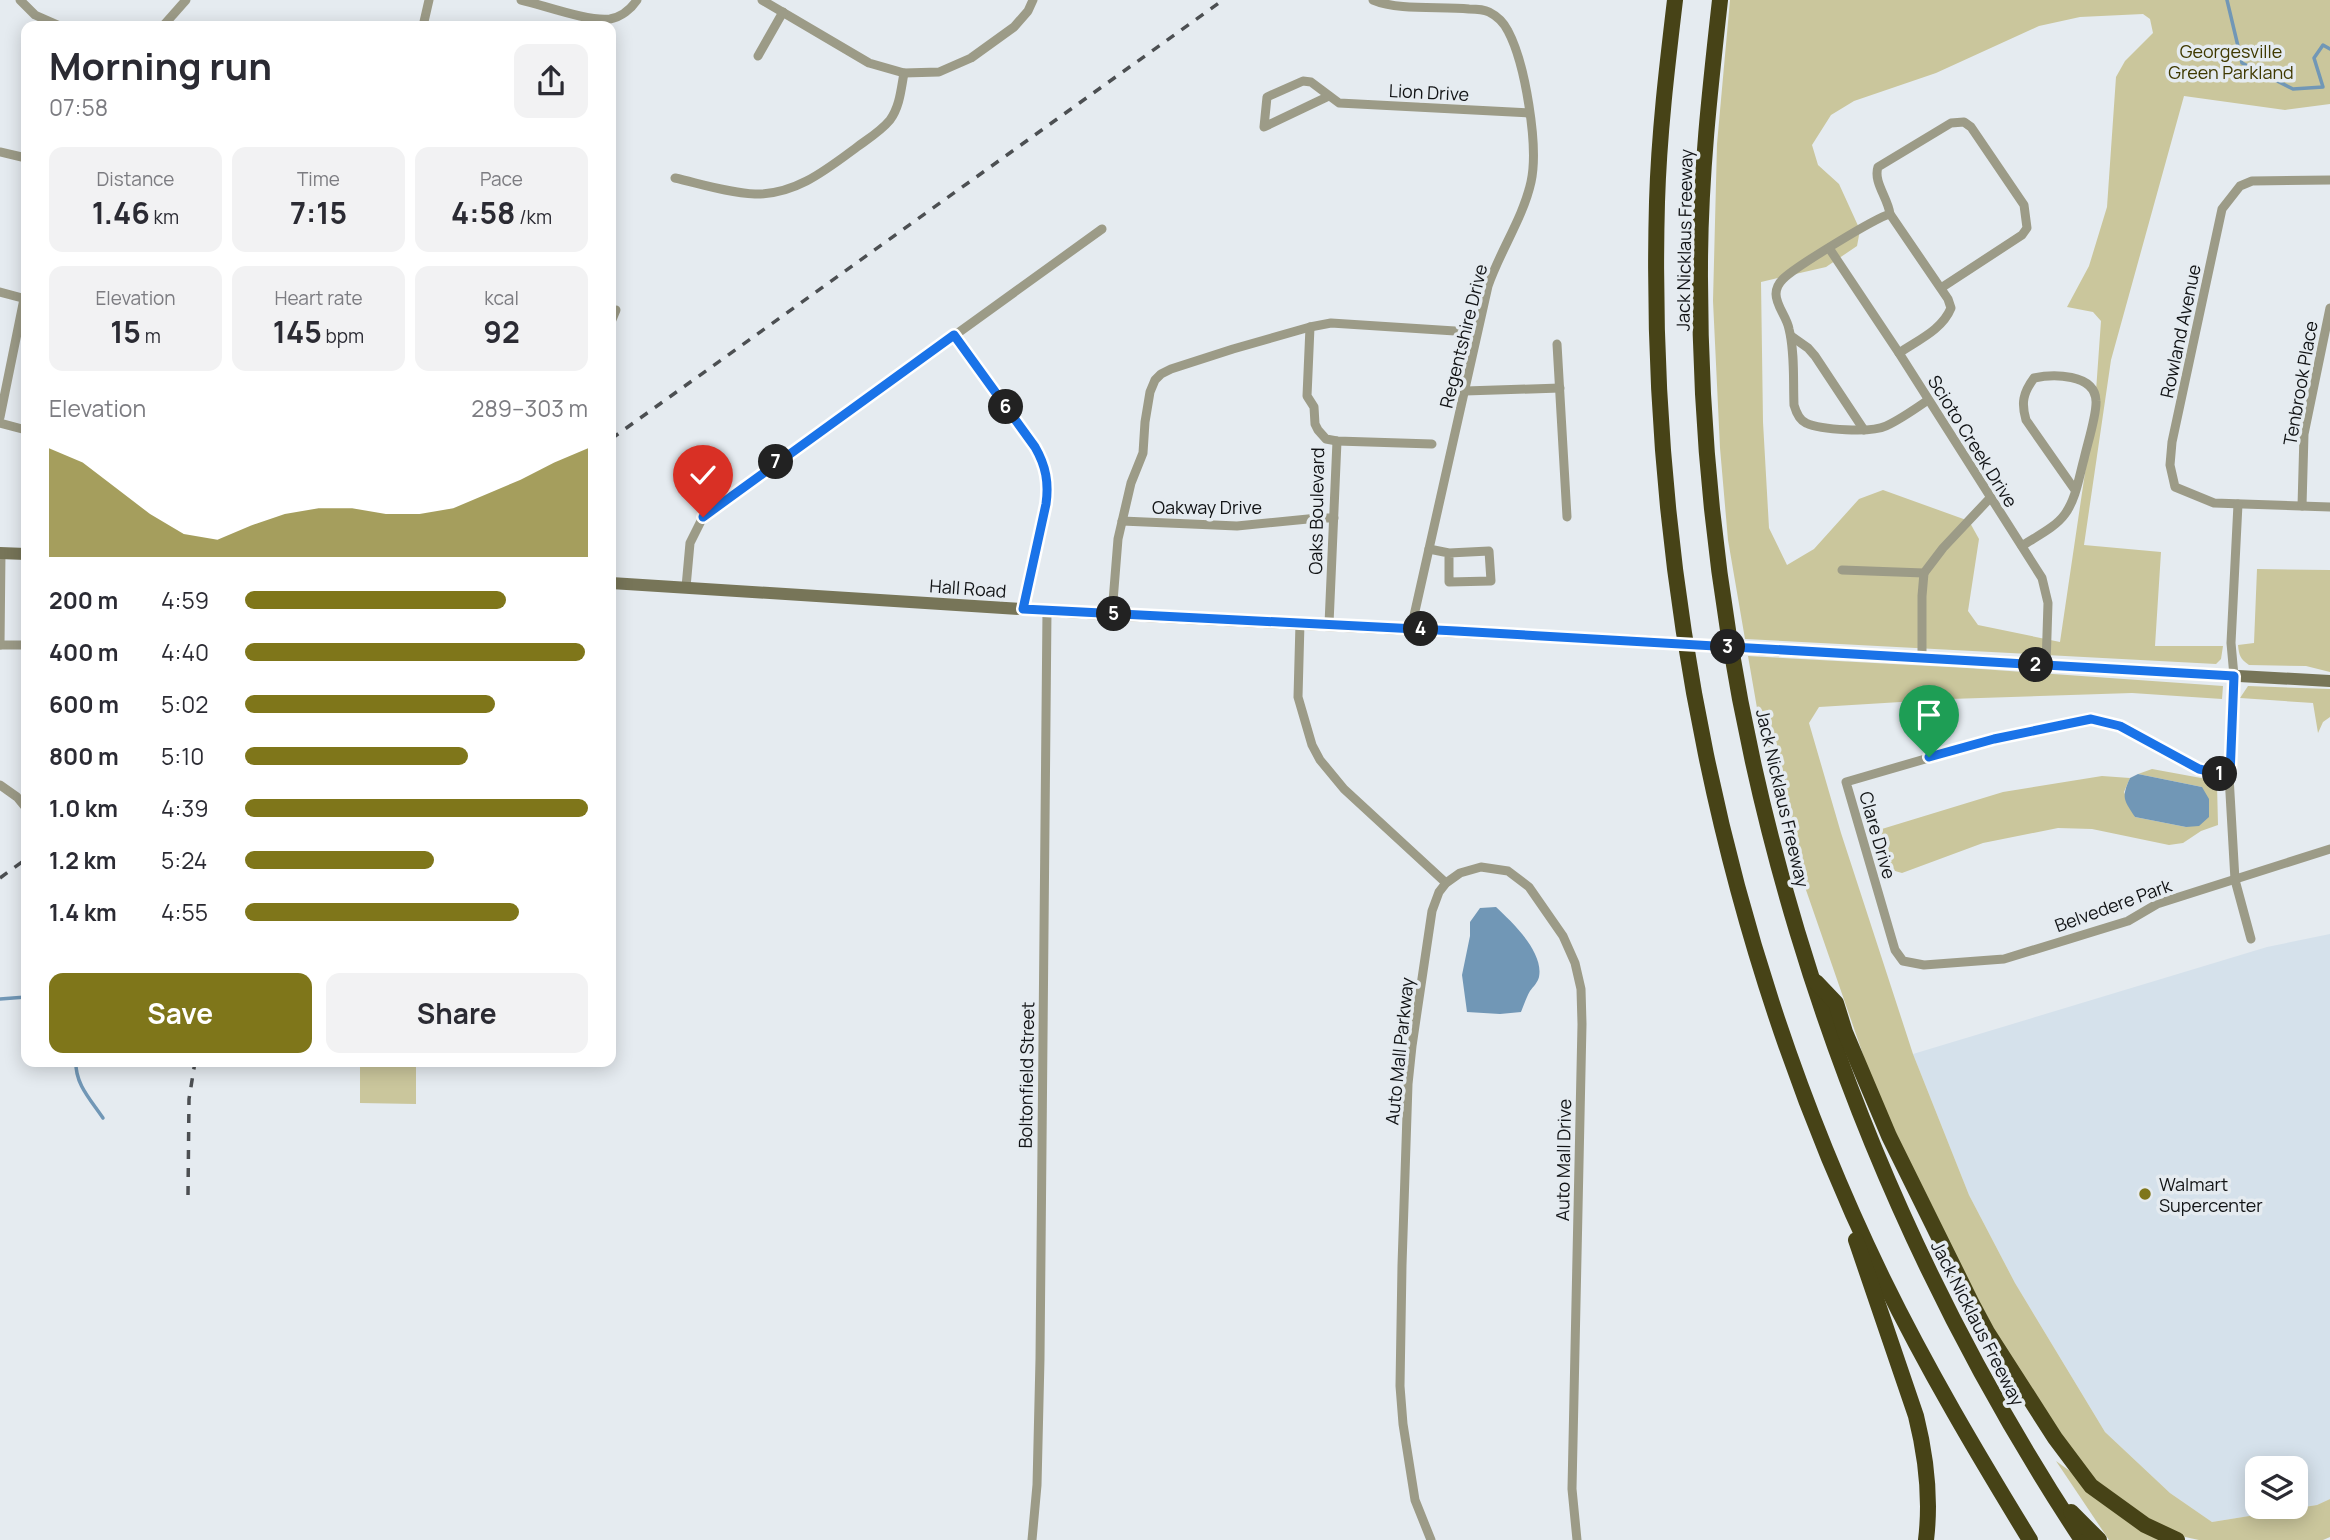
<!DOCTYPE html>
<html lang="en">
<head>
<meta charset="utf-8">
<style>
	:root { --surface:#fff; --page:#f2f2f3; --text:#2b2b33; --muted:#7c7c81; --accent:#7f761a }
	body { margin:0; font-family:Manrope,sans-serif; background:var(--page); color:var(--text); height:100vh; display:flex; flex-direction:column; font-size:26px; white-space:nowrap }
	* { box-sizing:border-box; margin:0 }
	p { font-size:23px; color:var(--muted) }
	.icon { flex:none; width:38px; height:38px; fill:none; stroke:currentColor; stroke-width:2; stroke-linecap:round; stroke-linejoin:round }
	.map { position:relative; flex:1; overflow:hidden }
	.side { position:absolute; left:21px; top:21px; width:595px; height:1046px; display:flex; flex-direction:column; background:var(--surface); border-radius:14px; box-shadow:0 4px 18px #0003 }
	.side>* { flex:none }
	.controls { position:absolute; left:2245px; top:1456px; display:grid; gap:14px }
	.controls a { display:grid; place-items:center; width:63px; height:63px; border-radius:14px; background:var(--surface); box-shadow:0 4px 18px #0003; font-size:35px }
	.pin { position:absolute; display:grid; place-items:center; width:60px; height:60px; color:#fff; margin:-72px -30px; border-radius:50% 50% 50% 0; rotate:-45deg; box-shadow:0 0 7px #0007 }
	.pin .icon { rotate:45deg }
	.km { position:absolute; width:35px; height:35px; margin:-18px; border-radius:50%; background:#222; color:#fff; font-size:19px; line-height:35px; text-align:center }
	.round { display:grid; place-items:center; flex:none; width:74px; height:74px; border-radius:14px; background:var(--page) }
	.headline { display:flex; align-items:center; justify-content:space-between; height:119px; padding:0 28px }
	h1 { font-size:38px; font-weight:700; line-height:52px }
	.stats { display:grid; grid-template-columns:repeat(3,1fr); gap:10px; height:119px; padding:7px 28px }
	.stats div { display:grid; align-content:center; border-radius:14px; background:var(--page); text-align:center }
	.stats b { font-size:30px; font-weight:700 }
	.stats small { font-size:19px; font-weight:400 }
	.stats p { font-size:19px }
	.chart { height:196px; padding:14px 28px }
	.chart p { display:flex; justify-content:space-between }
	.chart svg { width:100%; height:126px; margin-top:7px; fill:var(--accent); opacity:.7 }
	.action { display:flex; gap:14px; margin-top:auto; padding:14px 28px }
	.action a { flex:1; height:80px; border-radius:14px; background:var(--accent); color:#fff; font-size:28px; font-weight:700; line-height:80px; text-align:center }
	.action a+a { background:var(--page); color:var(--text) }
	ul { padding:0 28px; list-style:none; font-size:23px }
	li { display:grid; grid-template-columns:112px 84px 1fr; align-items:center; height:52px }
	li i { height:18px; border-radius:9px; background:var(--accent) }
	.map>svg:first-child { display:block }
</style>
</head>
<body>
<div class="map">
<svg width="2330" height="1540" viewBox="0 0 2330 1540">
	<rect width="100%" height="100%" fill="#e5ebf0"/>
	<path fill="#d5e1eb" fill-rule="evenodd" d="M2330 934V1499L2317 1505 2212 1522 2170 1493 2105 1432 2015 1283 1969 1195 1913 1054 2267 947ZM2258 1468H2296V1507H2258Z"/>
	<g fill="#cac69c" fill-rule="evenodd">
		<path d="M1730 0H2330V104L2285 110 2184 96 2111 360 2084 545 2161 552 2155 646H2223L2221 659 2216 664 1745 639 1728 540 1720 448 1713 301 1717 144ZM2143 14 2150 19 2153 33 2125 61 2116 77 2107 207 2089 266 2067 307 2093 312 2101 321 2095 405 2060 642 1978 625 1968 611 1979 539 1969 521 1883 490 1859 499 1814 549 1787 565 1769 528 1763 422 1761 282 1826 267 1857 246 1860 230 1839 184 1818 165 1812 145 1831 115 1854 101 1936 73 2039 26 2080 17Z"/>
		<path d="M2257 569 2330 570V672L2306 666 2249 665C2240 659 2239 655 2238 645L2254 643Z"/>
		<polygon points="1748,656 1967,668 2223,686 2222,699 2132,693 1950,699 1819,707 1809,723 1841,833 1913,1054 1969,1195 2015,1283 2105,1432 2170,1493 2212,1522 2317,1505 2330,1499 2330,1537 2323,1540 2199,1540 2176,1535 2142,1516 2108,1493 2082,1466 2006,1351 1955,1257 1876,1092 1788,838 1757,708"/>
		<polygon points="2248,686 2330,689 2330,717 2323,722 2318,733 2313,703 2240,698"/>
		<polygon points="2152,769 2212,780 2217,784 2218,825 2201,831 2183,843 2169,845 2092,829 2058,828 1983,843 1902,873 1881,867 1872,832 2003,792 2102,776 2130,778 2124,792 2135,817 2186,827 2202,787 2138,774"/>
		<polygon points="360,1062 416,1062 416,1104 360,1103"/>
		<polygon points="2056,1461 2165,1540 2109,1540"/>
	</g>
	<g fill="#7197b6">
		<path d="M2138 774 2202 787 2209 799V817L2199 826 2186 827 2135 817C2124 800 2121 798 2130 778Z"/>
		<path d="M1496 907C1512 922 1544 952 1539 977 1538 982 1533 987 1530 991 1526 998 1524 1005 1521 1012L1500 1014 1467 1012 1462 975 1470 936V922L1480 908Z"/>
	</g>
	<g fill="none" stroke-linecap="round" stroke-linejoin="round">
		<g stroke="#7197b6" stroke-width="3.5">
			<polyline points="2227,0 2242,63 2293,89 2323,87 2314,58 2323,45 2330,49"/>
			<polyline points="0,999 26,997"/>
			<path d="M76 1062C75 1084 91 1100 103 1118"/>
		</g>
		<g stroke="#9c9b87" stroke-width="9">
			<polyline points="20,0 35,15 60,26"/>
			<path d="M521 0C543 5 589 22 610 19 621 17 631 9 637 0"/>
			<polyline points="762,0 869,63 904,73 939,72 971,58 1014,27 1028,11 1033,0"/>
			<path d="M1373 0C1399 11 1440 6 1469 9 1476 9 1483 9 1489 12 1497 16 1504 23 1508 31 1525 63 1539 146 1531 182 1523 218 1500 251 1488 286L1411 629"/>
			<polyline points="163,26 186,0"/>
			<polyline points="423,26 429,0"/>
			<polyline points="758,56 783,12"/>
			<polyline points="1329,96 1264,127 1267,97 1303,81 1311,82 1339,103 1529,113"/>
			<polyline points="0,152 26,158"/>
			<path d="M675 178C701 184 729 193 755 194 795 195 826 170 857 147 868 139 881 131 890 120 900 106 901 89 904 73"/>
			<polyline points="2330,180 2252,181 2240,186 2222,209 2172,442 2170,465 2175,487 2214,503 2330,507"/>
			<path d="M1890 214C1875 218 1795 267 1783 279 1779 283 1776 288 1776 294 1776 306 1787 317 1789 329 1795 353 1793 381 1794 405 1796 412 1799 420 1806 423 1821 430 1871 433 1886 426 1901 419 1915 409 1928 400"/>
			<polyline points="1829,248 1899,353 2042,578 2048,603 2046,666"/>
			<polyline points="0,292 26,299"/>
			<polyline points="611,322 616,310"/>
			<polyline points="1310,327 1307,396 1314,407 1315,424 1318,430 1326,439 1337,441 1432,444"/>
			<path d="M954 335 1035 447C1046 466 1049 483 1047 504L1023 609"/>
			<polyline points="1791,336 1808,348 1815,356 1864,430"/>
			<polyline points="1557,344 1567,517"/>
			<path d="M1899 353C1918 340 1942 330 1951 308L1948 299 1890 214C1888 198 1873 182 1878 167L1951 123 1964 122 1971 127 2024 205 2027 228 2022 235 1941 288"/>
			<polyline points="1465,391 1560,388"/>
			<polyline points="0,417 24,299"/>
			<polyline points="0,423 26,430"/>
			<polyline points="2238,504 2231,643 2234,676 2229,776 2235,880 2251,939"/>
			<polyline points="2302,506 2304,434 2330,308"/>
			<polyline points="1122,521 1237,526 1318,518 1334,518"/>
			<path d="M2022 546C2035 537 2055 528 2065 514 2076 499 2079 477 2084 459 2087 445 2097 414 2096 401 2095 373 2052 374 2034 378 2023 393 2021 403 2026 420L2075 490"/>
			<polyline points="1429,549 1449,553 1489,551 1491,581 1449,582 1449,553"/>
			<polyline points="1842,570 1924,573 1943,548 1990,498"/>
			<polyline points="686,587 690,543 703,517 1102,229"/>
			<polyline points="1112,614 1118,539 1131,483 1143,453 1145,422 1150,392 1155,380 1161,374 1171,369 1233,349 1310,327 1331,323 1455,331"/>
			<polyline points="1300,623 1298,697 1312,745 1320,760 1344,789 1446,883"/>
			<polyline points="1329,624 1337,441"/>
			<polyline points="0,645 1,553"/>
			<polyline points="0,645 26,645"/>
			<polyline points="1922,659 1922,596 1924,573"/>
			<polyline points="2229,776 2199,769 2120,726 2091,719 1994,739 1846,782 1895,950 1903,961 1924,965 2004,959 2128,921 2157,904 2330,849"/>
			<polyline points="0,785 17,797 26,808"/>
			<polyline points="1032,1540 1037,1485 1040,1359 1047,610"/>
			<polyline points="1431,1540 1415,1500 1403,1424 1400,1386 1402,1265 1408,1084 1412,1046 1432,911 1439,892 1446,883 1460,873 1481,867 1508,871 1529,887 1563,936 1575,963 1581,989 1582,1024 1572,1489 1577,1540"/>
		</g>
		<g stroke="#777558" stroke-width="12">
			<polyline points="0,553 26,554"/>
			<polyline points="611,583 1067,612 1637,641"/>
			<polyline points="1773,650 2330,681"/>
		</g>
		<g stroke="#474317" stroke-width="16">
			<path d="M1675 0C1667 67 1659 134 1657 202 1647 570 1722 947 1883 1279 1927 1369 1978 1455 2030 1540"/>
			<path d="M1720 0C1710 89 1700 178 1700 267 1698 718 1834 1164 2082 1540"/>
			<polyline points="1816,982 1836,1003 1845,1032 1889,1136 1972,1304 1987,1332 2055,1438 2091,1486 2145,1525 2177,1540"/>
			<path d="M1856 1240 1916 1416C1926 1456 1931 1499 1926 1540"/>
			<polyline points="2071,1512 2099,1540"/>
		</g>
		<g stroke="#4c4f52" stroke-width="3.5" stroke-dasharray="9 9" stroke-linecap="butt">
			<polyline points="611,439 1223,0"/>
			<polyline points="0,878 26,859"/>
			<polyline points="188,1195 189,1099 195,1062"/>
		</g>
		<polyline stroke="#777558" stroke-width="12" points="1637,641 1773,650"/>
	</g>
	<g fill="none" stroke-linecap="round" stroke-linejoin="round">
		<defs>
			<path id="route" d="M703 517 954 335 1035 447C1046 466 1049 483 1046 504L1023 609 1456 631 2234 676 2230 776 2199 769 2120 726 2091 719 1994 739 1929 757"/>
		</defs>
		<use href="#route" stroke="#fff" stroke-width="14"/>
		<use href="#route" stroke="#1a73e8" stroke-width="9"/>
	</g>
	<circle fill="#7f761a" stroke="#e5ebf0" stroke-width="2.5" cx="2145" cy="1194" r="7"/>
	<g text-anchor="middle" dominant-baseline="central" stroke-width="7" stroke-linejoin="round" paint-order="stroke">
		<g font-size="18" fill="#3f3900" stroke="#e5ebf0">
			<text x="2231" y="51">Georgesville<tspan x="2231" dy="21">Green Parkland</tspan></text>
		</g>
		<g font-size="18" fill="#111315" stroke="#e5ebf0">
			<text transform="translate(1429 92) rotate(3)">Lion Drive</text>
			<text transform="translate(1684 240) rotate(-89)">Jack Nicklaus Freeway</text>
			<text transform="translate(2180 331) rotate(-78)">Rowland Avenue</text>
			<text transform="translate(1463 336) rotate(-76)">Regentshire Drive</text>
			<text transform="translate(2300 383) rotate(-80)">Tenbrook Place</text>
			<text transform="translate(1973 441) rotate(58)">Scioto Creek Drive</text>
			<text x="1207" y="507">Oakway Drive</text>
			<text transform="translate(1316 511) rotate(-89)">Oaks Boulevard</text>
			<text transform="translate(968 588) rotate(4)">Hall Road</text>
			<text transform="translate(1783 798) rotate(77)">Jack Nicklaus Freeway</text>
			<text transform="translate(1878 835) rotate(74)">Clare Drive</text>
			<text transform="translate(2113 905) rotate(-20)">Belvedere Park</text>
			<text transform="translate(1399 1051) rotate(-84)">Auto Mall Parkway</text>
			<text transform="translate(1026 1075) rotate(-89)">Boltonfield Street</text>
			<text transform="translate(1563 1160) rotate(-89)">Auto Mall Drive</text>
			<text transform="translate(1978 1323) rotate(63)">Jack Nicklaus Freeway</text>
		</g>
		<g font-size="18" fill="#111315" stroke="#e5ebf0" text-anchor="start">
			<text x="2159" y="1184">Walmart<tspan x="2159" dy="21">Supercenter</tspan></text>
		</g>
	</g>
</svg>
<div class="controls">
<a><svg class="icon" aria-label="layers" viewBox="0 0 24 24"><path d="M12 4l9 5-9 5-9-5zM3 14l9 5 9-5"/></svg></a>
</div>
<div class="pin" style="left:1929px;top:757px;background:#1e9e55"><svg class="icon" aria-label="arrive" viewBox="0 0 24 24"><path d="M6 21V4h12l-3 4 3 4H6"/></svg></div>
<div class="pin" style="left:703px;top:517px;background:#d93025"><svg class="icon" aria-label="check" viewBox="0 0 24 24"><path d="M5 12l5 5 9-10"/></svg></div>
<b class="km" style="left:2220px;top:774px">1</b>
<b class="km" style="left:2036px;top:665px">2</b>
<b class="km" style="left:1728px;top:647px">3</b>
<b class="km" style="left:1421px;top:629px">4</b>
<b class="km" style="left:1114px;top:614px">5</b>
<b class="km" style="left:1006px;top:407px">6</b>
<b class="km" style="left:776px;top:462px">7</b>
<section class="side">
<div class="headline"><div><h1>Morning run</h1><p>07:58</p></div><a class="round"><svg class="icon" aria-label="share" viewBox="0 0 24 24"><path d="M12 15V3M7 8l5-5 5 5M5 13v7h14v-7"/></svg></a></div>
<div class="stats">
<div><p>Distance</p><b>1.46<small> km</small></b></div>
<div><p>Time</p><b>7:15</b></div>
<div><p>Pace</p><b>4:58<small> /km</small></b></div>
</div>
<div class="stats">
<div><p>Elevation</p><b>15<small> m</small></b></div>
<div><p>Heart rate</p><b>145<small> bpm</small></b></div>
<div><p>kcal</p><b>92</b></div>
</div>
<div class="chart"><p><span>Elevation</span>289–303 m</p>
<svg viewBox="0 0 160 44" preserveAspectRatio="none"><path d="M0 44V6L10 11L20 20L30 29L40 36L50 38L60 33L70 29L80 27L90 27L100 29L110 29L120 27L130 22L140 17L150 11L160 6V44z"/></svg>
</div>
<ul>
<li><b>200 m</b>4:59<i style="width:76%"></i></li>
<li><b>400 m</b>4:40<i style="width:99%"></i></li>
<li><b>600 m</b>5:02<i style="width:73%"></i></li>
<li><b>800 m</b>5:10<i style="width:65%"></i></li>
<li><b>1.0 km</b>4:39<i style="width:100%"></i></li>
<li><b>1.2 km</b>5:24<i style="width:55%"></i></li>
<li><b>1.4 km</b>4:55<i style="width:80%"></i></li>
</ul>
<div class="action"><a>Save</a><a>Share</a></div>
</section>
</div>
</body>
</html>
